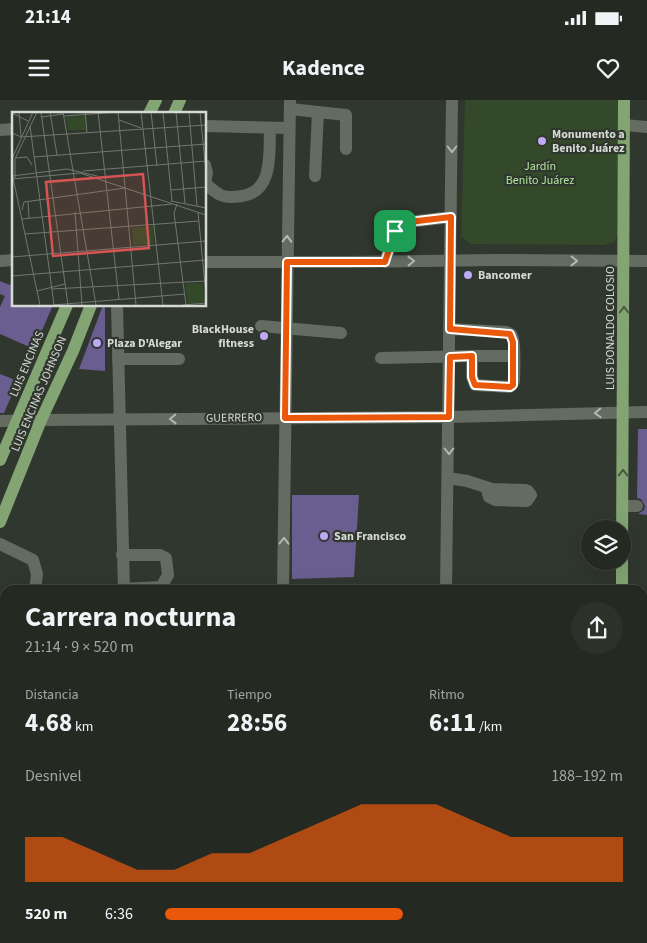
<!DOCTYPE html>
<html lang="es">
<head>
<meta charset="utf-8">
<style>
	:root { --surface:#242922; --page:#2c312a; --text:#f1f3f6; --muted:#a3a6a5; --line:#414540; --accent:#ea580c }
	body { margin:0; font-family:"Source Sans 3",sans-serif; background:var(--page); color:var(--text); height:100vh; display:flex; flex-direction:column; font-size:19px; white-space:nowrap }
	* { box-sizing:border-box; margin:0 }
	p { font-size:16px; color:var(--muted) }
	.icon { flex:none; width:28px; height:28px; fill:none; stroke:currentColor; stroke-width:2; stroke-linecap:round; stroke-linejoin:round }
	.map { position:relative; flex:1; overflow:hidden }
	.details { position:absolute; left:0px; top:485px; width:648px; height:359px; display:flex; flex-direction:column; background:var(--surface); border-radius:15px 15px 0 0; box-shadow:0 5px 20px #0002,0 0 0 1px var(--line) }
	.details>* { flex:none }
	.fabs { position:absolute; left:581px; top:420px; display:grid; gap:10px }
	.fabs a { display:grid; place-items:center; width:50px; height:50px; border-radius:50%; background:var(--surface); box-shadow:0 5px 20px #0002,0 0 0 1px var(--line); font-size:25px }
	.pin { position:absolute; display:grid; place-items:center; width:42px; height:42px; color:#fff; margin:-21px; border-radius:10px; box-shadow:0 2px 8px #0006 }
	.round { display:grid; place-items:center; flex:none; width:52px; height:52px; border-radius:26px; background:var(--page) }
	.summary { display:flex; align-items:center; justify-content:space-between; height:85px; padding:0 25px }
	h1 { font-size:28px; font-weight:700; line-height:38px }
	.stats { display:grid; grid-template-columns:repeat(3,1fr); gap:8px; height:85px; padding:5px 25px }
	.stats div { display:grid; align-content:center }
	.stats b { font-size:25px; font-weight:700 }
	.stats small { font-size:14px; font-weight:400 }
	.stats p { font-size:14px }
	.chart { height:140px; padding:10px 25px }
	.chart p { display:flex; justify-content:space-between }
	.chart svg { width:100%; height:90px; margin-top:5px; fill:var(--accent); opacity:.7 }
	ul { padding:0 25px; list-style:none; font-size:16px }
	li { display:grid; grid-template-columns:80px 60px 1fr; align-items:center; height:38px }
	li i { height:12px; border-radius:6px; background:var(--accent) }
	.status { display:flex; justify-content:space-between; align-items:center; height:35px; padding:0 25px; background:var(--surface); direction:ltr }
	.status svg { height:14px; fill:currentColor }
	header { display:flex; justify-content:space-between; align-items:center; height:65px; padding:0 25px; background:var(--surface); font-size:22px; font-weight:700 }
	.map>svg:first-child { display:block }
</style>
</head>
<body>
<div class="status"><b>21:14</b><svg viewBox="0 0 49 12"><path d="M0 12V9h3v3zM5 12V6h3v6zM10 12V3h3v9zM15 12V0h3v12zM26 1h20v11H26zM47 4h2v5h-2z"/></svg></div>
<header><svg class="icon" aria-label="menu" viewBox="0 0 24 24"><path d="M4 6h16M4 12h16M4 18h16"/></svg>Kadence<svg class="icon" aria-label="heart" viewBox="0 0 24 24"><path d="M12 20l-8-8c-3-5 5-10 8-4 3-6 11-1 8 4z"/></svg></header>
<div class="map">
<svg width="647" height="843" viewBox="0 0 647 843">
	<rect width="100%" height="100%" fill="#30372e"/>
	<polygon fill="#334929" points="465,0 619,0 618,133 614,142 604,145 471,144 461,137"/>
	<g fill="#6a5d90">
		<polygon points="14,175 14,205 53,205 34,249 0,234 0,207 5,196 0,194 0,181 10,185"/>
		<polygon points="103,205 105,205 105,271 79,269"/>
		<polygon points="0,274 18,281 4,313 0,313"/>
		<polygon points="638,329 647,329 647,415 638,414 644,410 645,406 641,399 637,398"/>
		<polygon points="292,395 359,395 354,477 292,479"/>
	</g>
	<g fill="none" stroke-linecap="round" stroke-linejoin="round">
		<g stroke="#646b61" stroke-width="12">
			<polyline points="290,9 346,15 346,49"/>
			<polyline points="624,25 647,27"/>
			<polyline points="205,26 289,28"/>
			<polyline points="0,30 14,29"/>
			<polyline points="205,65 207,73 205,82"/>
			<polyline points="315,76 318,12"/>
			<path d="M205 83C219 96 223 99 242 96 274 92 269 51 270 28"/>
			<polyline points="0,161 14,160"/>
			<polyline points="205,162 349,162 496,160 647,161"/>
			<polyline points="385,162 395,131 409,122 451,117"/>
			<polyline points="117,205 124,490"/>
			<polyline points="261,226 341,233"/>
			<path d="M450 229 506 232C509 233 511 233 512 236 516 243 514 272 514 281L510 287 475 285 472 277V256H514"/>
			<polyline points="381,258 472,256"/>
			<polyline points="118,259 179,259"/>
			<polyline points="0,321 41,320 449,317 647,312"/>
			<polyline points="448,378 467,381 492,389 525,390 528,391 531,395 527,401 495,400 489,397 486,387"/>
			<polyline points="623,406 637,406"/>
			<polyline points="0,444 33,460 37,474 35,490"/>
			<polyline points="122,455 160,455 166,458 168,475 161,487 123,489"/>
			<polyline points="283,490 290,0"/>
			<polyline points="446,490 452,0"/>
			<polyline points="642,550 647,550"/>
			<polyline points="0,604 5,603"/>
			<polyline points="642,620 647,620"/>
			<polyline points="642,768 647,768"/>
			<polyline points="0,810 5,810"/>
			<polyline points="146,839 146,843"/>
			<polyline points="193,839 193,843"/>
			<polyline points="289,839 289,843"/>
			<polyline points="445,843 445,839"/>
		</g>
		<g stroke="#82a573" stroke-width="12">
			<polyline points="149,14 156,0"/>
			<polyline points="174,14 180,0"/>
			<polyline points="0,360 67,205"/>
			<polyline points="0,422 41,320 73,251 91,205"/>
			<polyline points="622,457 624,0"/>
			<polyline points="622,490 622,461"/>
			<polyline points="619,843 619,839"/>
		</g>
	</g>
	<defs><path id="oneway-chevron" d="M-2-3.5L2.5 0L-2 3.5" fill="none" stroke-width="1.6" stroke-linecap="round" stroke-linejoin="round" transform="scale(1.25)"/></defs>
	<g stroke="#b3b9b2">
		<use href="#oneway-chevron" transform="translate(452 49) rotate(90)"/>
		<use href="#oneway-chevron" transform="translate(287 139) rotate(-89)"/>
		<use href="#oneway-chevron" transform="translate(411 161) rotate(-1)"/>
		<use href="#oneway-chevron" transform="translate(574 161) rotate(1)"/>
		<use href="#oneway-chevron" transform="translate(598 313) rotate(178)"/>
		<use href="#oneway-chevron" transform="translate(173 319) rotate(179)"/>
		<use href="#oneway-chevron" transform="translate(449 351) rotate(90)"/>
		<use href="#oneway-chevron" transform="translate(284 441) rotate(-89)"/>
	</g>
	<g stroke="#495843">
		<use href="#oneway-chevron" transform="translate(624 210) rotate(-90)"/>
		<use href="#oneway-chevron" transform="translate(623 373) rotate(-90)"/>
	</g>
	<g fill="none" stroke-linecap="round" stroke-linejoin="round">
		<defs>
			<polygon id="route" points="451,117 450,229 510,234 513,242 513,285 510,287 475,285 472,277 472,256 450,257 449,317 285,318 287,162 385,162 395,131 409,122"/>
		</defs>
		<use href="#route" stroke="#fff" stroke-width="10"/>
		<use href="#route" stroke="#ea580c" stroke-width="6"/>
	</g>
	<g fill="#bda9f5" stroke="#30372e" stroke-width="2">
		<circle cx="542" cy="41" r="5"/>
		<circle cx="468" cy="175" r="5"/>
		<circle cx="264" cy="236" r="5"/>
		<circle cx="97" cy="243" r="5"/>
		<circle cx="324" cy="436" r="5"/>
	</g>
	<g text-anchor="middle" dominant-baseline="central" stroke-width="4.5" stroke-linejoin="round" paint-order="stroke">
		<g font-size="12" font-weight="bold" fill="#d5dad4" stroke="#30372e" text-anchor="start">
			<text x="552" y="34">Monumento a<tspan x="552" dy="14">Benito Juárez</tspan></text>
			<text x="478" y="175">Bancomer</text>
			<text x="254" y="229" text-anchor="end">BlackHouse<tspan x="254" dy="14">fitness</tspan></text>
			<text x="107" y="243">Plaza D'Alegar</text>
			<text x="334" y="436">San Francisco</text>
		</g>
		<g font-size="12" fill="#b0e49b" stroke="#30372e">
			<text x="540" y="66">Jardín<tspan x="540" dy="14">Benito Juárez</tspan></text>
		</g>
		<g font-size="12" fill="#d5dad4" stroke="#30372e">
			<text transform="translate(610 228) rotate(-90)">LUIS DONALDO COLOSIO</text>
			<text transform="translate(27 264) rotate(-67)">LUIS ENCINAS</text>
			<text transform="translate(39 294) rotate(-67)">LUIS ENCINAS JOHNSON</text>
			<text transform="translate(234 318) rotate(-1)">GUERRERO</text>
		</g>
	</g>
	<g transform="translate(12 12)">
		<rect width="194" height="194" fill="#30372e"/>
		<path d="M73 4 74 18H56L54 5ZM141 114 142 132 121 133 120 116ZM191 171 193 190 176 192 173 172Z" fill="#334929"/>
		<path fill="none" stroke="#727870" stroke-width="1" d="M7 0 9 24M29 0 56 193M38 0 45 43M51 0 84 193M73 0 75 20M86 0 107 187M106 0 124 193M129 0 151 193M139 0 145 54M151 0 160 89M164 0 173 91M177 0 185 94M188 0 194 60M0 1 16 9M52 4 107 0M30 5 51 2M107 8 129 16M18 14 42 193M0 21 9 25 194 13M22 45 194 32M3 46 15 45 20 53M0 47 21 0M71 59 194 49M0 61 28 193M0 64 55 57 85 64M3 66V47L25 0M0 67 68 61 194 103M159 78 194 75M159 89 194 96M16 90 17 106M165 92 162 101 174 193M10 98 12 90 113 76M63 100 70 193M186 100 194 184M10 107 160 92M13 122 187 109M0 145 194 129M0 164 194 148M39 177 194 169M25 179 53 172M41 193 173 182M171 193 194 191"/>
		<path fill="#d65453" fill-opacity="0.15" stroke="#d65453" stroke-width="2.5" d="M131 62 137 136 41 144 34 70Z"/>
		<rect width="194" height="194" fill="none" stroke="#d5dad4" stroke-width="2.5"/>
	</g>
</svg>
<div class="fabs">
<a><svg class="icon" aria-label="layers" viewBox="0 0 24 24"><path d="M12 4l9 5-9 5-9-5zM3 14l9 5 9-5"/></svg></a>
</div>
<div class="pin" style="left:395px;top:131px;background:#1e9e55"><svg class="icon" aria-label="arrive" viewBox="0 0 24 24"><path d="M6 21V4h12l-3 4 3 4H6"/></svg></div>
<section class="details">
<div class="summary"><div><h1>Carrera nocturna</h1><p>21:14 · 9 × 520 m</p></div><a class="round"><svg class="icon" aria-label="share" viewBox="0 0 24 24"><path d="M12 15V3M7 8l5-5 5 5M5 13v7h14v-7"/></svg></a></div>
<div class="stats">
<div><p>Distancia</p><b>4.68<small> km</small></b></div>
<div><p>Tiempo</p><b>28:56</b></div>
<div><p>Ritmo</p><b>6:11<small> /km</small></b></div>
</div>
<div class="chart"><p><span>Desnivel</span>188–192 m</p>
<svg viewBox="0 0 160 44" preserveAspectRatio="none"><path d="M0 44V22L10 22L20 30L30 38L40 38L50 30L60 30L70 22L80 14L90 6L100 6L110 6L120 14L130 22L140 22L150 22L160 22V44z"/></svg>
</div>
<ul>
<li><b>520 m</b>6:36<i style="width:52%"></i></li>
</ul>
</section>
</div>
</body>
</html>
